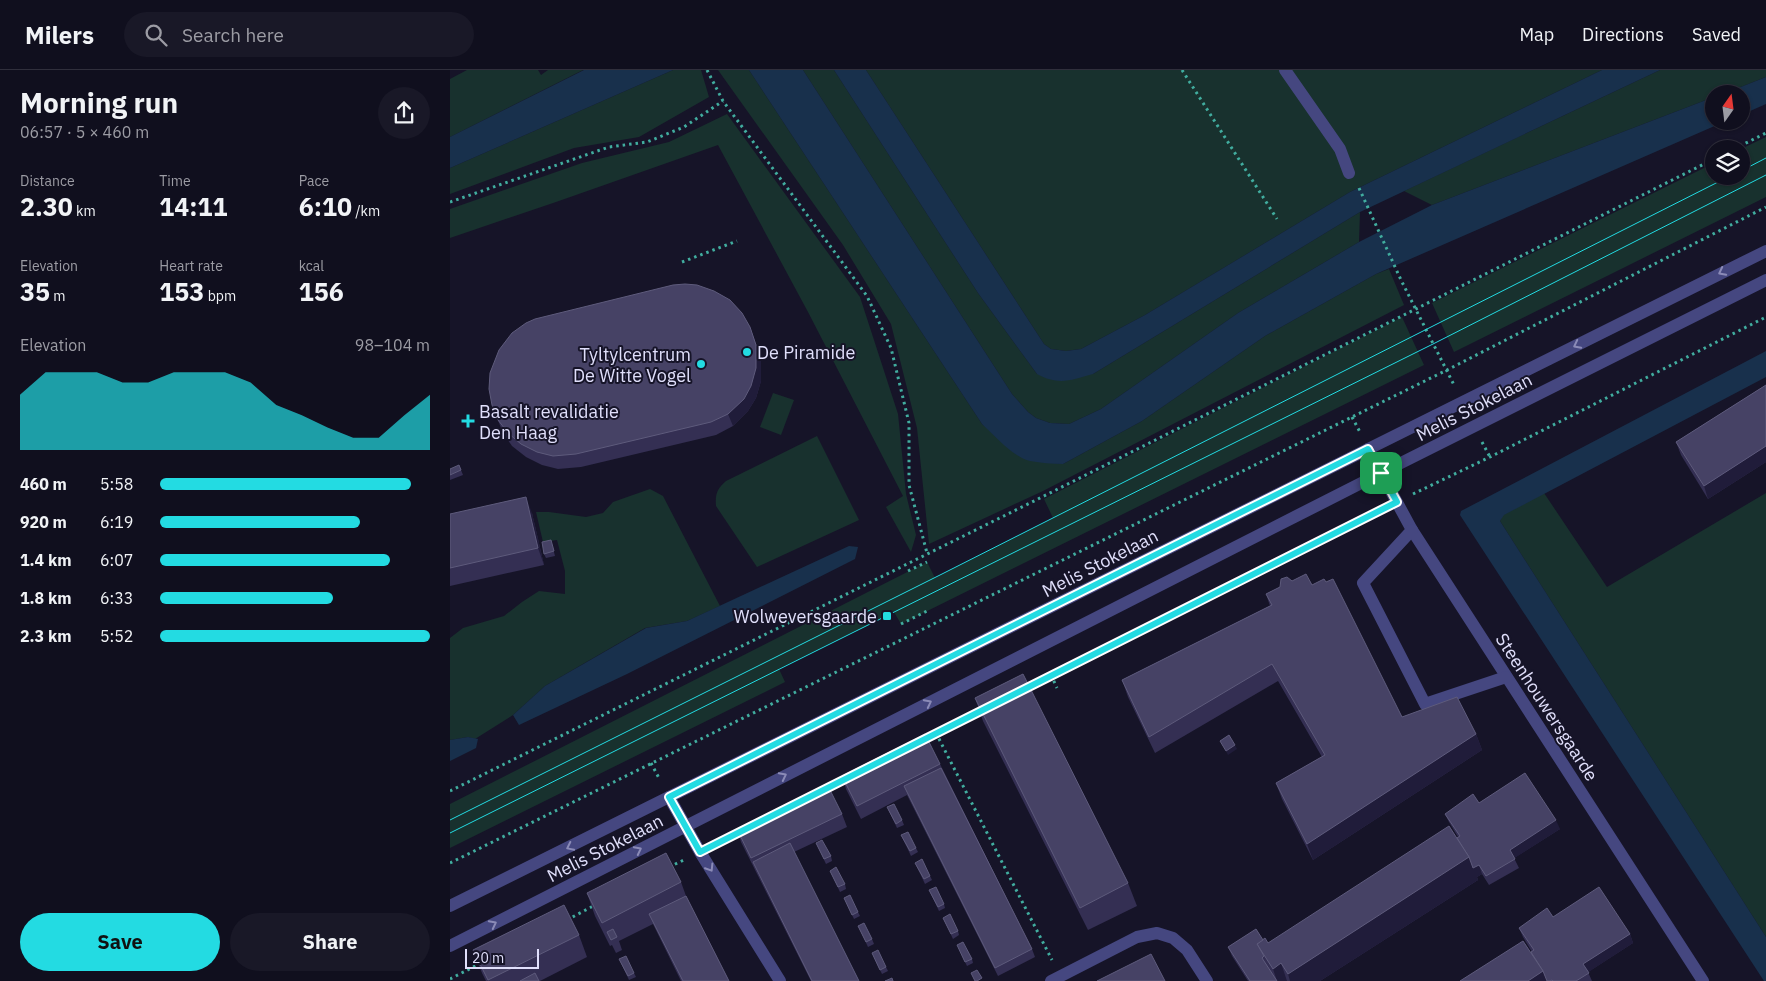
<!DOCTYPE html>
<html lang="en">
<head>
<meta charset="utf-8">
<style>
	:root { --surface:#100f1e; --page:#191827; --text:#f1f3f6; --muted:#9c9ca4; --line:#302f3c; --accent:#23dbe2 }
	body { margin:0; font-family:"IBM Plex Sans",sans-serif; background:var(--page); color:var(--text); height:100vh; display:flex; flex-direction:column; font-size:19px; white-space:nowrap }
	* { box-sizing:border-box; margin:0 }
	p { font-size:16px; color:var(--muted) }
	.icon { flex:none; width:28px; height:28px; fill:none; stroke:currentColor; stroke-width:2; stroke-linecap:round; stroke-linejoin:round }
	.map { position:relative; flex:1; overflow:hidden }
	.drawer { display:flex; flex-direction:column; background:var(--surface); width:450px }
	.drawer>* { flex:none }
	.needle { width:32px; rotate:14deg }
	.fabs { position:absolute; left:1255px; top:15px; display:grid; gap:10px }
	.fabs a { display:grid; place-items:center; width:45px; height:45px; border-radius:50%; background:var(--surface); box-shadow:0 1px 4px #0004,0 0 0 1px var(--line); font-size:25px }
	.scale { position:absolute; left:15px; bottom:12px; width:74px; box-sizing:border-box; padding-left:5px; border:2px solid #e0dffb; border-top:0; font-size:14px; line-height:18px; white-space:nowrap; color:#e0dffb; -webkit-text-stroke:4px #161428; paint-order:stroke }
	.pin { position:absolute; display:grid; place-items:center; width:42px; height:42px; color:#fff; margin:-21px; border-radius:10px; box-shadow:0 2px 8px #0006 }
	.round { display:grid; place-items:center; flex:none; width:52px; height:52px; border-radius:26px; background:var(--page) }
	.overview { display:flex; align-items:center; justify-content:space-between; height:85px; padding:0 20px }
	h1 { font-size:28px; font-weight:800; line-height:38px }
	.figures { display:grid; grid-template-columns:repeat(3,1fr); gap:8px; height:85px; padding:5px 20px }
	.figures div { display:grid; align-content:center }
	.figures b { font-size:25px; font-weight:800 }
	.figures small { font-size:14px; font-weight:400 }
	.figures p { font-size:14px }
	.chart { height:140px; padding:10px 20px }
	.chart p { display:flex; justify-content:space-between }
	.chart svg { width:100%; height:90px; margin-top:5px; fill:var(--accent); opacity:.7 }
	.cta { display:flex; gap:10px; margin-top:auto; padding:10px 20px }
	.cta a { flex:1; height:58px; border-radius:30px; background:var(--accent); color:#111; font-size:20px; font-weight:800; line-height:58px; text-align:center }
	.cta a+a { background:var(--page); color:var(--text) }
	ul { padding:0 20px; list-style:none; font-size:16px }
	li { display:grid; grid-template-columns:80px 60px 1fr; align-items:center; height:38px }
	li i { height:12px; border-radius:6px; background:var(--accent) }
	header { display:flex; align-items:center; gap:30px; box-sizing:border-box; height:70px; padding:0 25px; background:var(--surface); border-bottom:1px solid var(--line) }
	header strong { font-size:24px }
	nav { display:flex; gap:28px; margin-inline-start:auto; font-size:18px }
	.search { width:350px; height:45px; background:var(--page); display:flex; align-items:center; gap:12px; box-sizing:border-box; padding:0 18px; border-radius:28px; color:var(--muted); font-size:19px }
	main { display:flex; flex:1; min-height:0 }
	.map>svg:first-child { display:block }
</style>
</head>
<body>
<header>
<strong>Milers</strong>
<div class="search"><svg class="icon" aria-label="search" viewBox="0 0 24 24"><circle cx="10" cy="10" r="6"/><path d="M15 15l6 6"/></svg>Search here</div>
<nav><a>Map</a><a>Directions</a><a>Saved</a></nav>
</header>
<main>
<section class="drawer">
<div class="overview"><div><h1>Morning run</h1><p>06:57 · 5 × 460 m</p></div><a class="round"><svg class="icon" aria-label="share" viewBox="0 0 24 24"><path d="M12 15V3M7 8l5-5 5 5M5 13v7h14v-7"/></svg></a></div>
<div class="figures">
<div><p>Distance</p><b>2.30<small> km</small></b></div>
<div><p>Time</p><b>14:11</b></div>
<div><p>Pace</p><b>6:10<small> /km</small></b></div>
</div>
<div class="figures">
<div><p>Elevation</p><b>35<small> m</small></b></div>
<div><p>Heart rate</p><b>153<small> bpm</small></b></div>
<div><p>kcal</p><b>156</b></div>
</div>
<div class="chart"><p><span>Elevation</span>98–104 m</p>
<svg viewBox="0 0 160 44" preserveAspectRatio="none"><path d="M0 44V17L10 6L20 6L30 6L40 11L50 11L60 6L70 6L80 6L90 11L100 22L110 27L120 33L130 38L140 38L150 27L160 17V44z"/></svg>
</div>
<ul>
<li><b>460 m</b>5:58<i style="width:93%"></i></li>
<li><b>920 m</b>6:19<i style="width:74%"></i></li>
<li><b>1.4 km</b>6:07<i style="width:85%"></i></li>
<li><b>1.8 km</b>6:33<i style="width:64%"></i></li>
<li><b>2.3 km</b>5:52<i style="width:100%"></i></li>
</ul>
<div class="cta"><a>Save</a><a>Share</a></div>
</section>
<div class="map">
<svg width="1316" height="911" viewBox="0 0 1316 911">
	<rect width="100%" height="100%" fill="#161428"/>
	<g fill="#18312e">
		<polygon points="17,0 88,0 91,5 98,0 133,0 0,67 0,9"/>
		<polygon points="223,0 251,0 259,27 189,67 124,78 0,124 0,98"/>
		<polygon points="268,0 299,0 532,354 578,390 613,394 692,351 815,266 926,204 939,199 954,235 593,421 479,474 467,358 441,254 393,175"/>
		<polygon points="353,0 384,0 528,223 587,304 643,304 910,142 909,172 788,243 651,339 619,354 600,353 586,348 578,342 562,324"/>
		<polygon points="416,0 1152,0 900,122 695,245 631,279 616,281 601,279 594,274"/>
		<polygon points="1210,0 1316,0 1316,7 1273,24 1264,24 1264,27 982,135 954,121"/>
		<polygon points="277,44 410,227 448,344 456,424 466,465 461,482 436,437 453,426 358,242 268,75 106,132 0,168 0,139 132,93 219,72"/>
		<polygon points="1316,67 1316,127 1004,282 982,233 1264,93 1264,106 1291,106 1291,79"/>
		<polygon points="952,247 974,295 451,554 444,542 329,599 335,612 0,778 0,734 477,492 485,508 603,448 594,429"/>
		<polygon points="323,323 344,330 331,365 310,357"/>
		<path d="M367 366 409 450 307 497 266 436C265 424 267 419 276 411Z"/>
		<polygon points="200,419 213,426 270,536 237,551 195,558 95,616 63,645 25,669 18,667 0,670 0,568 13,558 54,546 72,532 89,521 115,524 115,501 107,470 93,472 86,442 99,442 136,447 153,443 163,432"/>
		<polygon points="1094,423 1157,517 1316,423 1316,867 1050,451 1053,445"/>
	</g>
	<g fill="#18304c">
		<polygon points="134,0 223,0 0,98 0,67"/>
		<path d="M299 0H353L562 324 578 342 586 348 600 353 619 354 651 339 788 243 909 172 982 135 1264 27V51H1276L926 204 815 266 692 351 613 394C602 394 591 393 580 391 562 386 546 367 532 354Z"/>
		<path d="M384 0H416L594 274 601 279 616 281 631 279 695 245 900 122 1152 0H1210L910 142 643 304C621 310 609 316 587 304L528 223Z"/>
		<polygon points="1316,7 1316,34 1291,45 1291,24 1273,24"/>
		<polygon points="1316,281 1316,307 1054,445 1050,451 1316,867 1316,911 1314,911 1010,445 1011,441"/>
		<polygon points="399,476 408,477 405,489 177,604 69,655 63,645 95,616 196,558 237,551"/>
		<polygon points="18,667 28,669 26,678 0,691 0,670"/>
	</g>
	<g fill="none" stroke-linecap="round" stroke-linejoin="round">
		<g stroke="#41ad9f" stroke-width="3" stroke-dasharray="2.5 4" stroke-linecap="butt">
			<polyline points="257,0 273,31 417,226 441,278 459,353 459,415 477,483"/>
			<polyline points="732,0 827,149"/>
			<polyline points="1284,79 1316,63"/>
			<polyline points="909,118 951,210 1005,317"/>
			<polyline points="0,132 159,77 197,72 234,57 273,31"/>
			<polyline points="232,192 287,171"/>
			<polyline points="902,347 911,364"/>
			<polyline points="1032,372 1040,387"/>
			<polyline points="963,424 1040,387 1316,247"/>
			<polyline points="458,501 477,492"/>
			<polyline points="451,554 479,540"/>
			<polyline points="601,605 607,618"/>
			<polyline points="577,618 931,440"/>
			<polyline points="486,663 602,890"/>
			<polyline points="474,669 533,640"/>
			<polyline points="201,693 210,710"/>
			<polyline points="376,719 395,709"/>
			<polyline points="0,721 586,430 1264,89"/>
			<polyline points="266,774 290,762"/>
			<polyline points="0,793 997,300 1316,137"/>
			<polyline points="219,797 234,790"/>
			<polyline points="117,850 145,835"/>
			<polyline points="0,909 31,893"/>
		</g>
		<g stroke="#454780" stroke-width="12">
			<polyline points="835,0 890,79 899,103"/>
			<polyline points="918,379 962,460 1253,911"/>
			<polyline points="962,460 913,513 975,634 1056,607"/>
			<polyline points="219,727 250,782 330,911"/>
			<polyline points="0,836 1316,181"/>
			<polyline points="0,876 931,403 1316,210"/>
			<polyline points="601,911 687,867 707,863 723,868 737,880 757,911"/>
		</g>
		<g stroke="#23dbe2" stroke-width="1">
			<polyline points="1291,101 1316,88"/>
			<polyline points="0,750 492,504 1280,106"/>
			<polyline points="0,763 983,274 1316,105"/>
		</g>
	</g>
	<g fill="#342f53">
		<polygon points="300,257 311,288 311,311 306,328 298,341 283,356 266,365 131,397 108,399 92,395 76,387 62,376 53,363 42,335"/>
		<polygon points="1316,315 1316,392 1258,429 1231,385 1226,372"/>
		<polygon points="0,399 11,400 13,405 0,410"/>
		<polygon points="82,443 94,495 0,516 0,444"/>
		<polygon points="102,474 105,486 96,488 94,484"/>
		<polygon points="842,511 862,515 952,647 1026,664 1032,680 863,790 832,729 826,713 872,687 828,611 705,683 678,627 672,610 820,536 816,524"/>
		<polygon points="525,628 678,813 687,836 638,860 533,651"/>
		<polygon points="490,694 582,879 585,887 548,906 457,725 411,749 396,719 392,706"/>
		<polygon points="1029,733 1110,759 1064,788 1069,798 1039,815 1032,804 1027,807 1028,810 870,911 798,911 782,886 778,877 813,870 818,873 1007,768 1008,767 999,752 995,744"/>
		<polygon points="437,737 452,750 454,755 447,758"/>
		<polygon points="392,744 397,757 344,782 409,911 361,911 291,772 287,759"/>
		<polygon points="451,765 466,778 468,782 461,786"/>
		<polygon points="366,773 381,786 382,791 376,794"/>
		<polygon points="465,793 480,806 482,810 475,814"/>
		<polygon points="380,801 395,814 396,819 390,822"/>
		<polygon points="231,812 236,826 279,911 231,911 203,854 169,871 172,880 166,883 162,875 160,876 145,846 137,823"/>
		<polygon points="479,820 494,834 495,838 489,841"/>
		<polygon points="394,828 408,842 410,846 404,849"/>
		<polygon points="1103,847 1180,864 1183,873 1138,902 1142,911 1010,911 1082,882 1073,867 1069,858"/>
		<polygon points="493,848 508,861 509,865 503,869"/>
		<polygon points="408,856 422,869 424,874 418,877"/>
		<polygon points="129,865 137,887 90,911 36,911 32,903 23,880"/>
		<polygon points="507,875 522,889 523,893 517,896"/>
		<polygon points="422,883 436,897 438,901 432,904"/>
		<polygon points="169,889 184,903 186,907 179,910"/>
	</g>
	<g fill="#201c3a">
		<polygon points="300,257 311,288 311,311 306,328 298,341 283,356 278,344"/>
		<polygon points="1316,376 1316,392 1258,429 1254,416"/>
		<polygon points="76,427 82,443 94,495 88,478"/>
		<polygon points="1026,664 1032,680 863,790 857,774"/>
		<polygon points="785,675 787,679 778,685 776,681"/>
		<polygon points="1106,750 1110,759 1063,789 1060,780"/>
		<polygon points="1019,787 1029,795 1032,804 1027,807 1028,810 870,911 840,911 838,904"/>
		<polygon points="1180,864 1183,873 1137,903 1133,894"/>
		<polygon points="831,893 837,911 827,911 823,899"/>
		<polygon points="1093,901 1097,911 1078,911"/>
	</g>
	<g fill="#464265" stroke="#5e5b7c">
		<polygon points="235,214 247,215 264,221 280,230 292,243 300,257 306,275 306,298 301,316 294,329 278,344 261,352 126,384 103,386 87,382 71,374 58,363 48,350 42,335 39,319 40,303 49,280 62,263 76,253 85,249 223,215"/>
		<polygon points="1316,315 1316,376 1254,416 1226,372"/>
		<polygon points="9,395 11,400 0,405 0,399"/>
		<polygon points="76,427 88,478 0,498 0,444"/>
		<polygon points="101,470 104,481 94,484 92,472"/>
		<polygon points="856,504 862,515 874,509 876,512 883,509 952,647 1007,627 1026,664 857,774 826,713 875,685 822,594 699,667 672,610 822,535 816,524 830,517 831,509 837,507 842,511"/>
		<polygon points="573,604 678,813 630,838 525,628"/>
		<polygon points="475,664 490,694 407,736 392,706"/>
		<polygon points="779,665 785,675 776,681 770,671"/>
		<polygon points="491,698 582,879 545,898 454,716"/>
		<polygon points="1075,703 1106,750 1060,780 1065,789 1036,806 1029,795 1023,798 1019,787 1007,768 1010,766 995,744 1023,724 1029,733"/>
		<polygon points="377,714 392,744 301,788 287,759"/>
		<polygon points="444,734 452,750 446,754 437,737"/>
		<polygon points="999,756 1019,787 838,904 831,893 823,899 807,874 815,868 818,873"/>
		<polygon points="458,762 466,778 460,781 451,765"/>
		<polygon points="372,770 381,786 374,789 366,773"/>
		<polygon points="340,773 409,911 362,911 303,792"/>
		<polygon points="216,783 231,812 152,853 137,823"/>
		<polygon points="472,789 480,806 474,809 465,793"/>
		<polygon points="386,797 395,814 388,817 380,801"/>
		<polygon points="486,817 494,834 488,837 479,820"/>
		<polygon points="1149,817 1180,864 1133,894 1139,903 1126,911 1103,911 1102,910 1100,911 1097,911 1093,901 1081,882 1084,880 1069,858 1097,838 1103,847"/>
		<polygon points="400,825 408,842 402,845 394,828"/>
		<polygon points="236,826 279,911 233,911 199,844"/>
		<polygon points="114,835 129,865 38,910 23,880"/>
		<polygon points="500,844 508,861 501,864 493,848"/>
		<polygon points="414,853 422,869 416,872 408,856"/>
		<polygon points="163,859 167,867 161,870 157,862"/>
		<polygon points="806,859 813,870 807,874 814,886 812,888 827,911 800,911 778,877"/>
		<polygon points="1073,871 1093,901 1078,911 1010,911"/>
		<polygon points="513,872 522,889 515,892 507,875"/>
		<polygon points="428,880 436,897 430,900 422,883"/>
		<polygon points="701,884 715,911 647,911"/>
		<polygon points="176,886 184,903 178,906 169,889"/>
		<polygon points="527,900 532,908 527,911 525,911 521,903"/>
		<polygon points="85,903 89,911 70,911"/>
		<polygon points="442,908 443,911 435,911"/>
	</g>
	<defs><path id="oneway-chevron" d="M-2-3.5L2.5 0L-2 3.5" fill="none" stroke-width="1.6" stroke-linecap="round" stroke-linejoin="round" transform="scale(1.25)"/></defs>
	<g stroke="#8b8bb7">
		<use href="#oneway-chevron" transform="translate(1272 202) rotate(153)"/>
		<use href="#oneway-chevron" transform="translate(1127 275) rotate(153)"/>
		<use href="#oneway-chevron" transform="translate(478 633) rotate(-27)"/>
		<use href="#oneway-chevron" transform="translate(333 706) rotate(-27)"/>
		<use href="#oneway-chevron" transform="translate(120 777) rotate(154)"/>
		<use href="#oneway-chevron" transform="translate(188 780) rotate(-27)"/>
		<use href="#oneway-chevron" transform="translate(260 798) rotate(58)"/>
		<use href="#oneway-chevron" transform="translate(43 854) rotate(-27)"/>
	</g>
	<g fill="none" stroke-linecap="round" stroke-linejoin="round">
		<defs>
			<polygon id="route" points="918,379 947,432 250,782 219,727"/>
		</defs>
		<use href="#route" stroke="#fff" stroke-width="10"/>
		<use href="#route" stroke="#23dbe2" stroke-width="6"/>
	</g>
	<g fill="#23dbe2" stroke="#161428" stroke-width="2">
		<circle cx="297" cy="282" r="5"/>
		<circle cx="251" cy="294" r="5"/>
		<path d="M15.5 343.5h5v5h5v5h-5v5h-5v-5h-5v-5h5z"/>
		<rect x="432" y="541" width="10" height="10" rx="2.5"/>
	</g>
	<g text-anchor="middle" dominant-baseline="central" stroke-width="4" stroke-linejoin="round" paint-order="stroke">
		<g font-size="18" fill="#e0dffb" stroke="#161428" text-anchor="start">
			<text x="307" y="282">De Piramide</text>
			<text x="241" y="284" text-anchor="end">Tyltylcentrum<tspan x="241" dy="21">De Witte Vogel</tspan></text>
			<text x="29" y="341">Basalt revalidatie<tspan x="29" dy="21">Den Haag</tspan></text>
			<text x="427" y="546" text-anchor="end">Wolweversgaarde</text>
		</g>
		<g font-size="18" fill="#e0dffb" stroke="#161428">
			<text transform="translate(1024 337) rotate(-27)">Melis Stokelaan</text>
			<text transform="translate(650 493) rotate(-27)">Melis Stokelaan</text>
			<text transform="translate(1097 637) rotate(57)">Steenhouwersgaarde</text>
			<text transform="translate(155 778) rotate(-27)">Melis Stokelaan</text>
		</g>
	</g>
</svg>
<div class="fabs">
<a><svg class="needle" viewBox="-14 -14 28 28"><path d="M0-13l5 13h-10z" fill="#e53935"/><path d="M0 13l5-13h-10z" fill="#9c9ca4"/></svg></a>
<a><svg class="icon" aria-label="layers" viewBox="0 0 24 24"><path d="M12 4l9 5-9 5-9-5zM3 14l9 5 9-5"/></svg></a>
</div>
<div class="scale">20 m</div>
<div class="pin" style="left:931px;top:403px;background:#1e9e55"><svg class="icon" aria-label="arrive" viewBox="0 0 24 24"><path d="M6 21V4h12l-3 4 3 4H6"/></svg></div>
</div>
</main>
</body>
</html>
